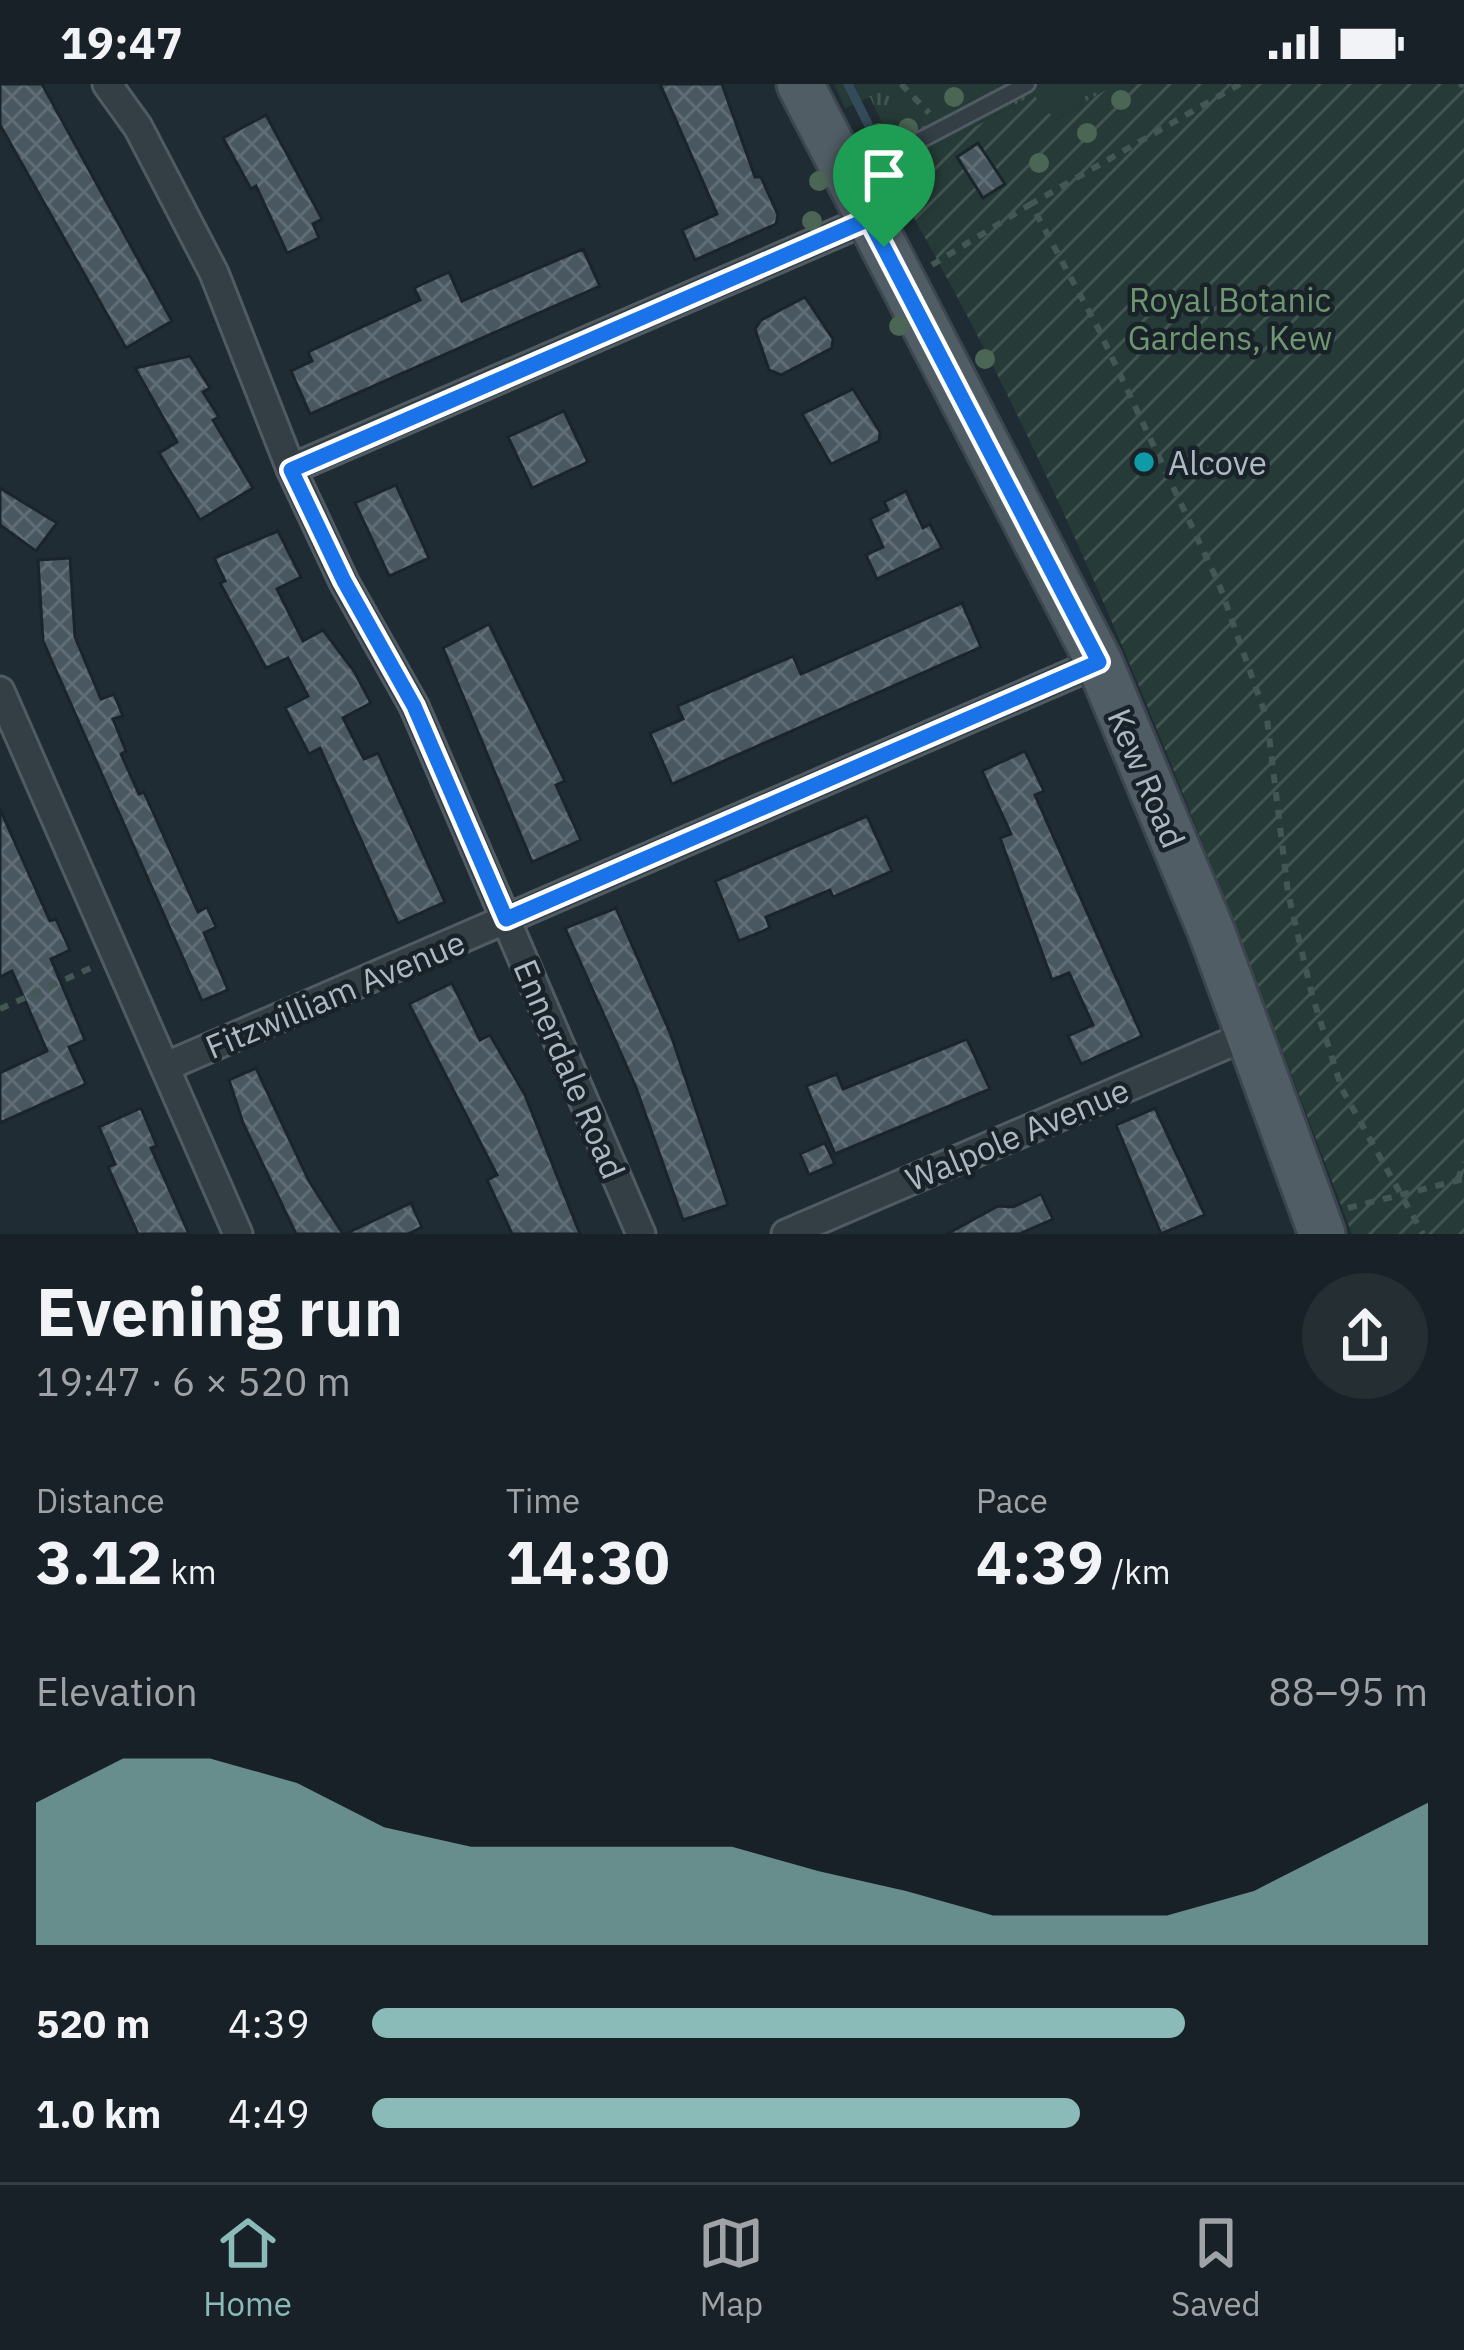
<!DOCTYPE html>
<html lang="en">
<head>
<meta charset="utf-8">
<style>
	:root { --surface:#182127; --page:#252e33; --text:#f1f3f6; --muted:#9fa3a7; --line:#363e44; --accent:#8bbbb9 }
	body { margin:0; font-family:"IBM Plex Sans",sans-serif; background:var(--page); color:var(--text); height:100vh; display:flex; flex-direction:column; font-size:45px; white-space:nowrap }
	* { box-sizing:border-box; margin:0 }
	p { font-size:39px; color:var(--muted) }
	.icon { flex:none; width:66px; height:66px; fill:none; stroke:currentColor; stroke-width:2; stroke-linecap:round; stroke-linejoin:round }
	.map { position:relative; height:1150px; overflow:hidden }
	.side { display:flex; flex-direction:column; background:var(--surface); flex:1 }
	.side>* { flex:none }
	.pin { position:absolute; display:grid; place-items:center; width:102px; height:102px; color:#fff; margin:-123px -51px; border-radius:50% 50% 50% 0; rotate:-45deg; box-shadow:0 0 12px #0007 }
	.pin .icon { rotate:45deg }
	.round { display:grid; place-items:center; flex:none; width:126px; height:126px; border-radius:63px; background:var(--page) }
	.headline { display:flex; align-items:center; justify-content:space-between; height:204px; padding:0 36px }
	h1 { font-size:66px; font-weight:700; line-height:90px }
	.metrics { display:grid; grid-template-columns:repeat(3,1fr); gap:18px; height:204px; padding:12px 36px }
	.metrics div { display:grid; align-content:center }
	.metrics b { font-size:60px; font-weight:700 }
	.metrics small { font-size:33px; font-weight:400 }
	.metrics p { font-size:33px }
	.chart { height:336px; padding:24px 36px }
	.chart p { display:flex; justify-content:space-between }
	.chart svg { width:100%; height:216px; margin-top:12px; fill:var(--accent); opacity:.7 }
	ul { padding:0 36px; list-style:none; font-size:39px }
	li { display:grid; grid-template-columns:192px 144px 1fr; align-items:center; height:90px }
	li i { height:30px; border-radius:15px; background:var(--accent) }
	.status { display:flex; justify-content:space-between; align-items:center; height:84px; padding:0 60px; background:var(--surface); direction:ltr }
	.status svg { height:33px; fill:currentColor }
	.dock { display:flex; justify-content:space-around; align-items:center; height:168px; border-top:3px solid var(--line); background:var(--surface); font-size:33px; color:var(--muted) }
	.dock a { display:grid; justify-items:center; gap:6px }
	.dock .on { color:var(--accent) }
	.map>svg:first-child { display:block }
</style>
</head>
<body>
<div class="status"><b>19:47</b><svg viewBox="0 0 49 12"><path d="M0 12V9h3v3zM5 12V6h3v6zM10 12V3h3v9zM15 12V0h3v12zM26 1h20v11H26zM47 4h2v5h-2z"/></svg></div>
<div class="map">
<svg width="1464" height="1150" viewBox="0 0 1464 1150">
	<defs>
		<pattern id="park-tufts" width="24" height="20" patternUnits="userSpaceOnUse" patternTransform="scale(3)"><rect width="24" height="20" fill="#263b37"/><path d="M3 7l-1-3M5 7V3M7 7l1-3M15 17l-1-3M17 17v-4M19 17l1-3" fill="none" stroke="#435552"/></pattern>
		<pattern id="garden-furrows" width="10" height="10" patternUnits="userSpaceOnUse" patternTransform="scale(3)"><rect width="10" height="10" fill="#263b37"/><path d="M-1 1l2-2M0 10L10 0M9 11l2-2" fill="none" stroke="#435552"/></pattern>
		<pattern id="building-cross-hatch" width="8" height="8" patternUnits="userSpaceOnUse" patternTransform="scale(3)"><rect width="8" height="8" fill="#485760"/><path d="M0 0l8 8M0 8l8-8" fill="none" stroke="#606d75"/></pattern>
	</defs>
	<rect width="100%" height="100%" fill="#202c34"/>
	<polygon fill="url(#park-tufts)" points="834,0 1116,0 1054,36 1033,11 888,89 879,55 884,43 870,13 845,24"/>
	<path fill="url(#garden-furrows)" d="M1116 0H1464V1150H1352C1214 788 1085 424 888 89L1034 11 1055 36Z"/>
	<polygon fill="#263b37" points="894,0 993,0 916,41"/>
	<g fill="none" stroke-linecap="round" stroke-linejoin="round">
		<polyline stroke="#344b5b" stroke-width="9" points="848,0 872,48"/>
	</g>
	<g fill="url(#building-cross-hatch)" stroke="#1b242b" stroke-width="3">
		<polygon points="0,0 42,0 172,237 126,264 0,41"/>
		<polygon points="660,0 722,0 755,93 761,93 778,131 776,140 695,176 682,146 717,130"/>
		<polygon points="266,31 322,135 313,140 319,154 287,169 256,102 251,105 223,54"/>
		<polygon points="978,59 1005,100 983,114 957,73"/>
		<polygon points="583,165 600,202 310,330 291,287 312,277 308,268 420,216 414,204 449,188 462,217"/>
		<polygon points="805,213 833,255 832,264 781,291 769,286 755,245 761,236"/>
		<polygon points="190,272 210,304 203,308 219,333 213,336 253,404 200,436 159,369 177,358 135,284"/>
		<polygon points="853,305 880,348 879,357 831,380 802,330"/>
		<polygon points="564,327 588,378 532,404 508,353"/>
		<polygon points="396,401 429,474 389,492 355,419"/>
		<polygon points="0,404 57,439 36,467 0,441"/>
		<polygon points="906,407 923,444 930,440 942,464 877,495 866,471 883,463 870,435 888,426 884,418"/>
		<polygon points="278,447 301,493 277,505 303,557 323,546 354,587 371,619 343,634 364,675 378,669 445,818 398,839 320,664 309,670 285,624 308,612 288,574 266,584 220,499 225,497 214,474"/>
		<polygon points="70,474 75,553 101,615 114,610 123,632 113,635 126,667 121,670 139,710 144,708 198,828 207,823 216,843 204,849 228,906 202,917 43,557 38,476"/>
		<polygon points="962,519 981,563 672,700 650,649 683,635 677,622 793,572 801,590"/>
		<polygon points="489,540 565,697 556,701 581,756 532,778 443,564"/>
		<polygon points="1025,667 1044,707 1035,711 1142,952 1081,980 1068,952 1093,941 1069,889 1052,896 1000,754 1011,750 982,687"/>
		<polygon points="0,725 50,837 56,835 70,866 51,875 85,956 69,963 86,1000 0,1039 0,989 47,967 12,887 0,893"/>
		<polygon points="867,732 892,787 833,813 830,806 766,833 770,844 739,857 715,797"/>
		<polygon points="616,824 671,951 728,1121 683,1136 635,1001 565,844"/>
		<polygon points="452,899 480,956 490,951 525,1011 580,1150 512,1150 487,1096 497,1091 409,920"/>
		<polygon points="967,955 990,1005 835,1070 806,1002 837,990 843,1005"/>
		<polygon points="256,984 309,1097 343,1150 296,1150 243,1039 229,996"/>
		<polygon points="141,1024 157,1062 151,1064 189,1150 138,1150 108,1083 115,1080 99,1043"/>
		<polygon points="1155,1024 1205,1131 1161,1150 1116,1041"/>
		<polygon points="825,1059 835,1080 809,1091 800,1070"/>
		<polygon points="1041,1110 1053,1135 1019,1150 947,1150 998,1122 1013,1123"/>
		<polygon points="411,1119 422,1143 408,1150 345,1150"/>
	</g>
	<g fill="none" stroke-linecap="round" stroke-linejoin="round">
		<defs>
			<polyline id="service" points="852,92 1027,0"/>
			<g id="minor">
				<polyline points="107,0 138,43 214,189 291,385 344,498 414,622 641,1150"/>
				<polyline points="291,385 869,135"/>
				<polyline points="0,607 238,1150"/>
				<polyline points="165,983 1099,578"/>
				<polyline points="786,1150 1248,951"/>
			</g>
			<polyline id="primary" points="800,0 1099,578 1212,849 1322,1150"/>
		</defs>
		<use href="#service" stroke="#515b63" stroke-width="20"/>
		<use href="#minor" stroke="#515b63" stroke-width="33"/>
		<use href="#primary" stroke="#3d464e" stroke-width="51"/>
		<g stroke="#435755" stroke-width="6" stroke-dasharray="9 9" stroke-linecap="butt">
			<polyline points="901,0 929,29"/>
			<polyline points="1240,0 1031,120 1098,244 1219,500 1267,635 1288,809 1312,911 1342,1005 1423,1150"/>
			<polyline points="1459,0 1464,1"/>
			<polyline points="932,181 1031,120"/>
			<polyline points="0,925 95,882"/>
			<polyline points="1458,1096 1464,1078"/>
			<polyline points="1348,1124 1464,1095"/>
		</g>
		<use href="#service" stroke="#333e45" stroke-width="14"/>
		<use href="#minor" stroke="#333e45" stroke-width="27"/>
		<use href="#primary" stroke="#515d65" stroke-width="45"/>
	</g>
	<g fill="#4b6655">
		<circle cx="954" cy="13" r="10"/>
		<circle cx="1121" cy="16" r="10"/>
		<circle cx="908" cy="44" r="10"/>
		<circle cx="879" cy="49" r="10"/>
		<circle cx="1087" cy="49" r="10"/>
		<circle cx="1039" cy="79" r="10"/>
		<circle cx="819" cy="97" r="10"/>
		<circle cx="812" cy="137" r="10"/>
		<circle cx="899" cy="242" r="10"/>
		<circle cx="985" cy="275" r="10"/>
	</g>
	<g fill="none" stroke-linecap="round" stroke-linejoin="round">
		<defs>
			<polygon id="route" points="869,135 1099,578 506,835 414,622 344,497 291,386"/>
		</defs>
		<use href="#route" stroke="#fff" stroke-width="24"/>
		<use href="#route" stroke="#1a73e8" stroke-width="15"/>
	</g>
	<circle fill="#0f9aa8" stroke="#192229" stroke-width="4.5" cx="1144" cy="378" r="12"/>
	<g text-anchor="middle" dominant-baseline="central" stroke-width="9" stroke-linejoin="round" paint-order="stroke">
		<g font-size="33" fill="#6e9670" stroke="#192229">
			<text x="1230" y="215">Royal Botanic<tspan x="1230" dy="38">Gardens, Kew</tspan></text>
		</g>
		<g font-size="33" fill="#adb9c2" stroke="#192229" text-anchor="start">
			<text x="1168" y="378">Alcove</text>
		</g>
		<g font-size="33" fill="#adb9c2" stroke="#192229">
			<text transform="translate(1147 694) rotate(67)">Kew Road</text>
			<text transform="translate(335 910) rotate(-23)">Fitzwilliam Avenue</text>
			<text transform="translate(570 985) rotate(67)">Ennerdale Road</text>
			<text transform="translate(1017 1050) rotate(-23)">Walpole Avenue</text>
		</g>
	</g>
</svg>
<div class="pin" style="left:884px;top:163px;background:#1e9e55"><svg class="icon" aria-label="arrive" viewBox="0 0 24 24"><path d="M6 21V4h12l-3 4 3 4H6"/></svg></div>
</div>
<section class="side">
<div class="headline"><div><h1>Evening run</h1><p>19:47 · 6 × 520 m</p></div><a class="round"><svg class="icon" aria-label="share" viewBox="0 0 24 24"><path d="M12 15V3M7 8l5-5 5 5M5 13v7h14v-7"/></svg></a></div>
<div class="metrics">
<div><p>Distance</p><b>3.12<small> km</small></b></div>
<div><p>Time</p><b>14:30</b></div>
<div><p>Pace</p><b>4:39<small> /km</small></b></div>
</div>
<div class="chart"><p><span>Elevation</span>88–95 m</p>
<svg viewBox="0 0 160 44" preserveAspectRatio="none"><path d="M0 44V15L10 6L20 6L30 11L40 20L50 24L60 24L70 24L80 24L90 29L100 33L110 38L120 38L130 38L140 33L150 24L160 15V44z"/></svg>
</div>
<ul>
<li><b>520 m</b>4:39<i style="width:77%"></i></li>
<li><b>1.0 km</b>4:49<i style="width:67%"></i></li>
</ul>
</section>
<nav class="dock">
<a class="on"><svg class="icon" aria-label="home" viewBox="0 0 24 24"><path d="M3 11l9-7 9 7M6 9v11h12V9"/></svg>Home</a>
<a><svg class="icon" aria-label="map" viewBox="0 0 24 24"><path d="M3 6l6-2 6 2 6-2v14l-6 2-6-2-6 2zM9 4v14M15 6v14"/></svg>Map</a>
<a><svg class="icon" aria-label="saved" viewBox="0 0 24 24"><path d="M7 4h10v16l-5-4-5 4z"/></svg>Saved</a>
</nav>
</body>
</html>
